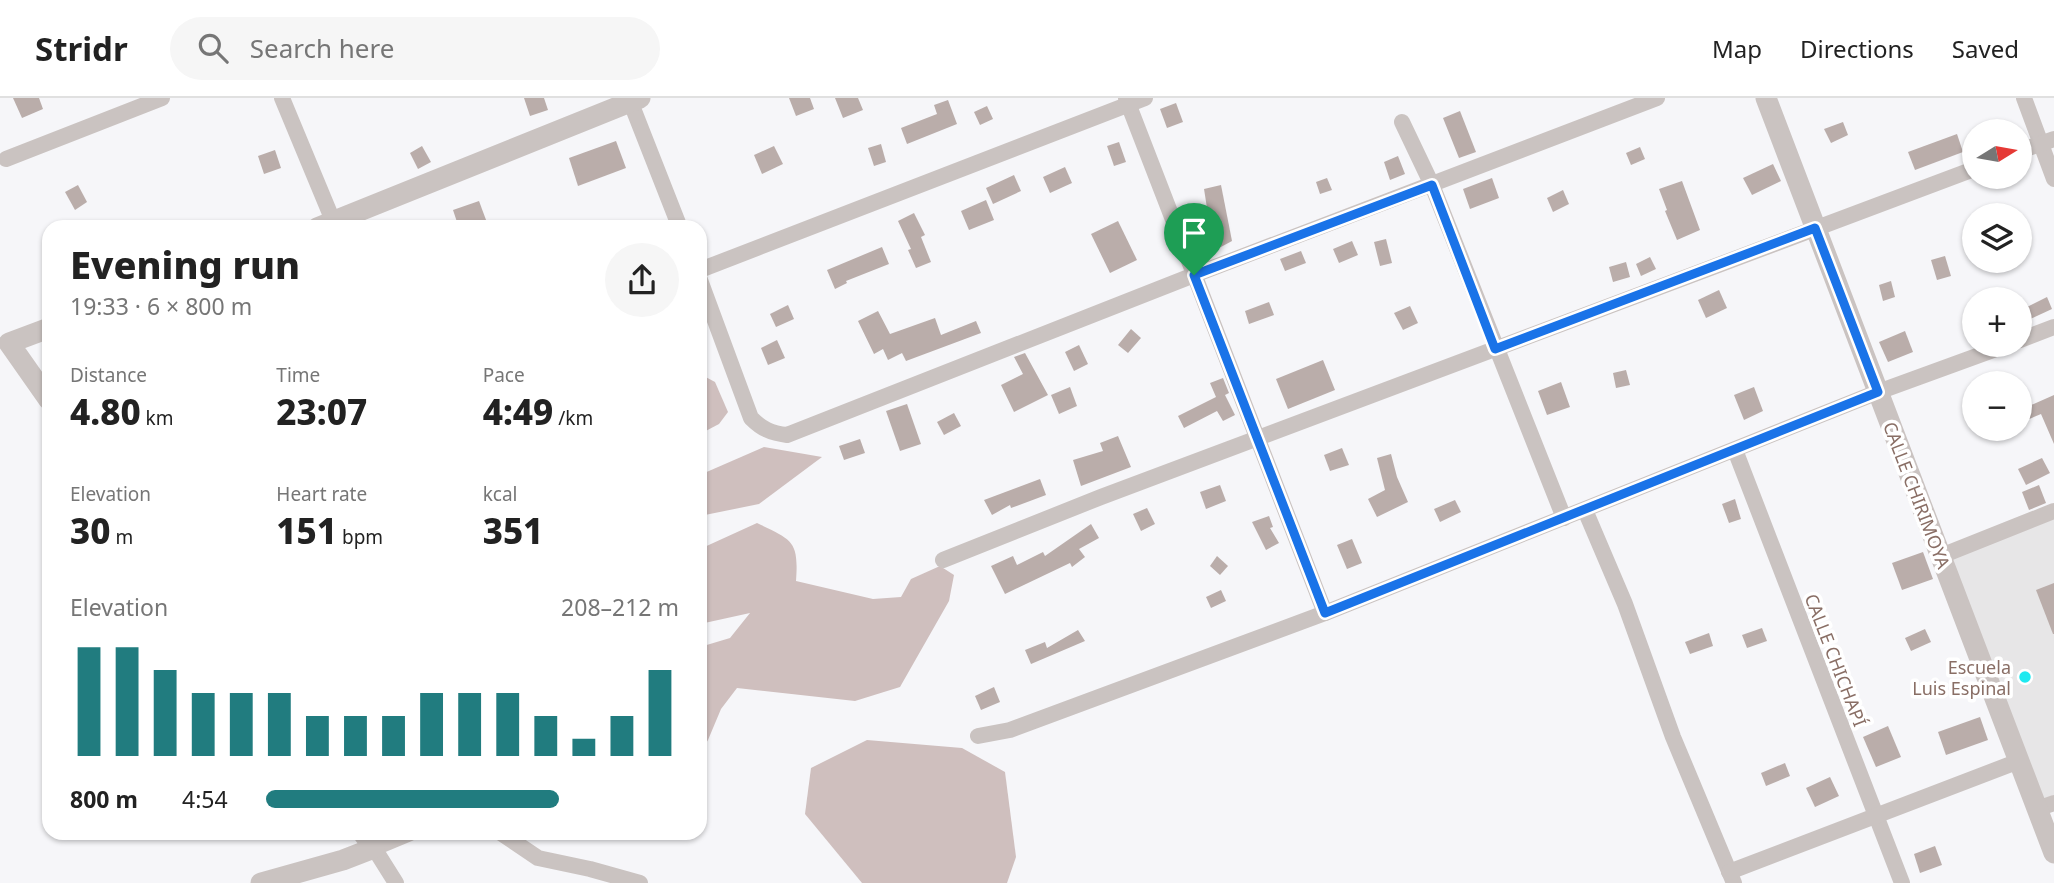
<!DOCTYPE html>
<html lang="en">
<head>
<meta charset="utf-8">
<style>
	:root { --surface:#fff; --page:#f6f6f6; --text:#222; --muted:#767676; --line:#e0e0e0; --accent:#217c7f }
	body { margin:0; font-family:"Noto Sans",sans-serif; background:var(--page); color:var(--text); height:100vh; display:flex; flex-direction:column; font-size:26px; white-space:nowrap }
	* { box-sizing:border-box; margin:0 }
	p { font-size:23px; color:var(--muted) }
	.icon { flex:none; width:38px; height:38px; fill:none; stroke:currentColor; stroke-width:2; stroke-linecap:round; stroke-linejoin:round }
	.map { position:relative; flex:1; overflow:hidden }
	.side { position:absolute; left:42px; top:122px; width:665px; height:620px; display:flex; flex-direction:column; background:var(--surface); border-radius:21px; box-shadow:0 2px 5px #0004 }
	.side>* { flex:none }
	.needle { width:46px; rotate:79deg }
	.buttons { position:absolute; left:1962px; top:21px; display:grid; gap:14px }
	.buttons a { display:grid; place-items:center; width:70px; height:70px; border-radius:50%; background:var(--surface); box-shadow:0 2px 5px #0004; font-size:35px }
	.pin { position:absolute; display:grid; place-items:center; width:60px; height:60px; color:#fff; margin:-72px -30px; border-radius:50% 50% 50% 0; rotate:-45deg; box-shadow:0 0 7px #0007 }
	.pin .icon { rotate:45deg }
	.round { display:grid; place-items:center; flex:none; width:74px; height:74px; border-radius:37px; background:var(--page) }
	.summary { display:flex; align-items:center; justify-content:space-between; height:119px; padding:0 28px }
	h1 { font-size:38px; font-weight:800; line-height:52px }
	.metrics { display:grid; grid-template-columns:repeat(3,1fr); gap:10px; height:119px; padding:7px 28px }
	.metrics div { display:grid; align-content:center }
	.metrics b { font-size:35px; font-weight:800 }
	.metrics small { font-size:19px; font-weight:400 }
	.metrics p { font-size:19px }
	.chart { height:196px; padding:14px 28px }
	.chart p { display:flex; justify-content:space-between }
	.chart svg { width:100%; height:126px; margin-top:7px; stroke:var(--accent); stroke-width:6 }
	ul { padding:0 28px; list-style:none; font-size:23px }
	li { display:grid; grid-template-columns:112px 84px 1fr; align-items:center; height:52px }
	li i { height:18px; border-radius:9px; background:var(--accent) }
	header { display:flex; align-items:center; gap:42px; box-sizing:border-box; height:98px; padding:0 35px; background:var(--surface); border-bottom:2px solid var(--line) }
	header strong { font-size:33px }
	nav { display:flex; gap:38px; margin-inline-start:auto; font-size:24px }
	.search { width:490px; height:63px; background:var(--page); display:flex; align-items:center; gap:18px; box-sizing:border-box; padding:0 24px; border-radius:38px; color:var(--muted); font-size:26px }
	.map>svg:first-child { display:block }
</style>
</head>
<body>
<header>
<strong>Stridr</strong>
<div class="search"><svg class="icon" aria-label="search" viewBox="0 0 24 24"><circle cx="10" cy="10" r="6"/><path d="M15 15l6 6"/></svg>Search here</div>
<nav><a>Map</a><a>Directions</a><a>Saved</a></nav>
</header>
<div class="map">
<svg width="2054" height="785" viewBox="0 0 2054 785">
	<rect width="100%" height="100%" fill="#f6f6f9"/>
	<polygon fill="#e7e6e7" points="2054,421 2054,697 2043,701 1950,461"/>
	<g fill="#cfbfbe">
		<polygon points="700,276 715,284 728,314 719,326 700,336"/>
		<polygon points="764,349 822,359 759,406 700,418 700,383 702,376"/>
		<path d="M757 425C792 442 799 442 796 483L873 501 901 499 911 481 940 468 954 477 949 503 900 589 855 603 737 590 721 611 708 642 700 655V549L730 540 750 515 700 526V451Z"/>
		<polygon points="867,642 962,650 1005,674 1016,759 1007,785 862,785 805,716 811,670"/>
	</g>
	<g fill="#baadaa">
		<polygon points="13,0 39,0 43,11 22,20"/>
		<polygon points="524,0 544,0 548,12 530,18"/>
		<polygon points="789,0 810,0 814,11 796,18"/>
		<polygon points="835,0 858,0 863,12 843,20"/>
		<polygon points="948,2 957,26 907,46 901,30 937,16 934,7"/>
		<polygon points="1176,5 1183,24 1167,30 1160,11"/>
		<polygon points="987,8 993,21 980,27 974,14"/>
		<polygon points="1460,13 1476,54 1459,60 1443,20"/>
		<polygon points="1843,24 1848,37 1831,45 1824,31"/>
		<polygon points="1957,36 1963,54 1915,72 1908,54"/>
		<polygon points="616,43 626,70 578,88 569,60"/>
		<polygon points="1119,44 1126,64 1114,68 1107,48"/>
		<polygon points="881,46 886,64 874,68 868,50"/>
		<polygon points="422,48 431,64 418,71 410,55"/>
		<polygon points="774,48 783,66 762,76 754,57"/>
		<polygon points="1640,49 1645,61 1631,67 1626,55"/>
		<polygon points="275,52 281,70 264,76 258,58"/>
		<polygon points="1398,58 1405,76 1390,82 1384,64"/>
		<polygon points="1773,66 1781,83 1752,97 1743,80"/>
		<polygon points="1065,69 1072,85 1050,95 1043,79"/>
		<polygon points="1014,77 1021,93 993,106 986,90"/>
		<polygon points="1327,80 1332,92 1320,96 1316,84"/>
		<polygon points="1492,80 1499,100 1470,111 1463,91"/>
		<polygon points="1682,83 1700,132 1677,142 1665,113 1667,112 1659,91"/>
		<polygon points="78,87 87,104 75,112 65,94"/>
		<polygon points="1221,87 1232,143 1219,150 1209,123 1204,91"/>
		<polygon points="1563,92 1569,106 1553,114 1547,100"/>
		<polygon points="986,102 994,122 969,132 961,113"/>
		<polygon points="479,103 489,130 459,130 453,112"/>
		<polygon points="914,115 925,137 921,139 931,164 916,170 908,152 911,151 898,123"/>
		<polygon points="1118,123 1137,162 1110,175 1091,136"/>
		<polygon points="1386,141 1392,165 1380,168 1374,144"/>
		<polygon points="1352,143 1358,157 1339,165 1333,151"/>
		<polygon points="882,149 889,166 846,183 847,185 835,191 827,172"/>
		<polygon points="1301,153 1306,165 1285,173 1280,161"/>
		<polygon points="1945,158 1951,178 1937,182 1931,162"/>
		<polygon points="1650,159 1656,171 1641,178 1636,166"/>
		<polygon points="1626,164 1630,179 1613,184 1609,169"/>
		<polygon points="1891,183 1895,199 1883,203 1879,187"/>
		<polygon points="1719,192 1727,210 1706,220 1698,202"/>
		<polygon points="2047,199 2052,211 2026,223 2021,212"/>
		<polygon points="1269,204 1274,217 1249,226 1245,213"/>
		<polygon points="788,207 794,221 776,229 770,216"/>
		<polygon points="1410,208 1418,225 1403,232 1394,215"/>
		<polygon points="878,213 890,236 935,220 941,237 976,223 981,235 906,263 902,255 888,262 883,251 874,256 858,223"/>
		<polygon points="1131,231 1141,240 1128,255 1118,247"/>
		<polygon points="1905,233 1913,254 1888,264 1879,244"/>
		<polygon points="777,242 785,260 768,267 761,250"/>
		<polygon points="1079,247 1088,266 1074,273 1065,254"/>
		<polygon points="1025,255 1048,297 1014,314 1001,287 1023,276 1014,259"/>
		<polygon points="1323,262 1335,292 1288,311 1276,281"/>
		<polygon points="1626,272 1630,287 1616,290 1613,275"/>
		<polygon points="1223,280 1229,295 1225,297 1235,317 1223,323 1217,313 1184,330 1178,318 1216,299 1210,285"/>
		<polygon points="1561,284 1570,309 1547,317 1538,293"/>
		<polygon points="1070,289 1077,308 1059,316 1051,297"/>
		<polygon points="1754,289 1763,313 1744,322 1734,297"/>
		<polygon points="2054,297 2054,346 2041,316 2027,322 2022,311"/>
		<polygon points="907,306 921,346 900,353 886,313"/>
		<polygon points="954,315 961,328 944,337 937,324"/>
		<polygon points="1118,338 1131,369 1081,388 1073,362 1103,353 1100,345"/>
		<polygon points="860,341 865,355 844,362 839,348"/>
		<polygon points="1342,350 1349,367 1330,373 1324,357"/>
		<polygon points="1391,356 1397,379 1408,404 1377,419 1368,401 1385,392 1377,360"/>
		<polygon points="2042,360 2050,375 2026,387 2018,371"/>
		<polygon points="1040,381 1046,397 1011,410 1010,407 992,417 984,402"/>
		<polygon points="1220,387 1226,403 1206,411 1200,394"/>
		<polygon points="2039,387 2046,405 2029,412 2022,394"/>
		<polygon points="1735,401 1741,421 1729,425 1722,406"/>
		<polygon points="1455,402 1461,414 1440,424 1434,411"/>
		<polygon points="1147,410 1155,426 1141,433 1133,416"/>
		<polygon points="1269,418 1273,429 1270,430 1279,445 1266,452 1252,424"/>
		<polygon points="1091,426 1099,440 1079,451 1085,459 1072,469 1070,465 1005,496 991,468 1013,458 1017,467 1043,454 1045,458"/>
		<polygon points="1352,441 1362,465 1347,471 1337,447"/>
		<polygon points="1923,454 1933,481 1902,492 1892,465"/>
		<polygon points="1217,458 1228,468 1220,477 1210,468"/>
		<polygon points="2054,485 2054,536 2053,536 2036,492"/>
		<polygon points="1221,492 1226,503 1211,510 1206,499"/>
		<polygon points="1762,530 1767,543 1747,550 1742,537"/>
		<polygon points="1925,531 1931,544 1911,553 1905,540"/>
		<polygon points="1078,532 1085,543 1031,566 1025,552 1045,544 1047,550"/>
		<polygon points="1709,535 1713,548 1690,556 1685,544"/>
		<polygon points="994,589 1000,604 981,612 975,598"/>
		<polygon points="1980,619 1988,642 1946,657 1938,634"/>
		<polygon points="1888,628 1901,659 1876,669 1863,639"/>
		<polygon points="1785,665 1790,678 1766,688 1761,675"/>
		<polygon points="1830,679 1839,698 1815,709 1806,690"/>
		<polygon points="1935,748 1942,767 1920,775 1914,756"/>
	</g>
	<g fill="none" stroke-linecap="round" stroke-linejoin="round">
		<g stroke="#cac3c1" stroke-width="16">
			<polyline points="282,0 336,130"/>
			<polyline points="629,0 680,130"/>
			<polyline points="1126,0 1325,515"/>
			<polyline points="2024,0 2054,81"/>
			<polyline points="1402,24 1432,87 1564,420"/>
			<polyline points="2020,53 2054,41"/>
			<polyline points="6,61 162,0"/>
			<polyline points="700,172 1145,0"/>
			<path d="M700 182 751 320C762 331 771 335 787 337L1194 177 1657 0"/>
			<polyline points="2020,242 2054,229"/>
			<polyline points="1735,352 1902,785"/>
			<polyline points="1585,412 1625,506 1673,639 1734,785"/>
			<polyline points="1941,458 2054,413"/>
			<polyline points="943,462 1101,399 1974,71"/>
			<polyline points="978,638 1010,632 1325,515 1878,294 2007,247"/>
			<polyline points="2037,711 2054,705"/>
			<polyline points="501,735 538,760 590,771 640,785"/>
			<polyline points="1729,774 2019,663"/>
			<polyline points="396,785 374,750 410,735"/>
		</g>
		<g stroke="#cac3c1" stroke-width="21">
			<polyline points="1766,0 2054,755"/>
			<polyline points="317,130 640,0"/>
			<polyline points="49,230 9,245 49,302"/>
			<polyline points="261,785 343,762 374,750 363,735"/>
		</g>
	</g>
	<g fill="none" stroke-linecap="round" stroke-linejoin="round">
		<defs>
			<polygon id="route" points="1432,87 1495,251 1815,130 1878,294 1325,515 1194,177"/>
		</defs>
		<use href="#route" stroke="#fff" stroke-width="14"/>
		<use href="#route" stroke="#1a73e8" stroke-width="9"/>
	</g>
	<circle fill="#1fe9f0" stroke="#fff" stroke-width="2.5" cx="2025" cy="579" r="7"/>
	<g text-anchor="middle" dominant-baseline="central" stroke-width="7" stroke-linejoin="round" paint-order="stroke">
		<g font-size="18" fill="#896e65" stroke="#fff">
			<text transform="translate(1917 397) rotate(69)">CALLE CHIRIMOYA</text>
			<text transform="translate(1836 562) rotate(69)">CALLE CHICHAPÍ</text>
		</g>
		<g font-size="18" fill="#896e65" stroke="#fff" text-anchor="end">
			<text x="2011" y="569">Escuela<tspan x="2011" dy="21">Luis Espinal</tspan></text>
		</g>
	</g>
</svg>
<div class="buttons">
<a><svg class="needle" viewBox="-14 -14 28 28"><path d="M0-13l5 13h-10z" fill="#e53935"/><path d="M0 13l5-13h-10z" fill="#767676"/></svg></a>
<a><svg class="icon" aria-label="layers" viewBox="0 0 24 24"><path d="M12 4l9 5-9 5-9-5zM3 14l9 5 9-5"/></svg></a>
<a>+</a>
<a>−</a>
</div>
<div class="pin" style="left:1194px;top:177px;background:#1e9e55"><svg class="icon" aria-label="arrive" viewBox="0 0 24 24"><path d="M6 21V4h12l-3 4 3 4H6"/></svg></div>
<section class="side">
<div class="summary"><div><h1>Evening run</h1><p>19:33 · 6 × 800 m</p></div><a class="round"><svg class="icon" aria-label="share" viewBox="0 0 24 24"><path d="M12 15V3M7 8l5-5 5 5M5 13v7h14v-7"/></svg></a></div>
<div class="metrics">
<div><p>Distance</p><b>4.80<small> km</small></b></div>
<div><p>Time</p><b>23:07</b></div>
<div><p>Pace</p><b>4:49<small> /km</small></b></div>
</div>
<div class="metrics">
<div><p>Elevation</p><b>30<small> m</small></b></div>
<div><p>Heart rate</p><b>151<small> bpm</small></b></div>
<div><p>kcal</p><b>351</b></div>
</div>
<div class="chart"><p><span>Elevation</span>208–212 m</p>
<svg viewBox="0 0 160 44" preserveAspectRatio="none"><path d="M5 44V6M15 44V6M25 44V14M35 44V22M45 44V22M55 44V22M65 44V30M75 44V30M85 44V30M95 44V22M105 44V22M115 44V22M125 44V30M135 44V38M145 44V30M155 44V14"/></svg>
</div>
<ul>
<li><b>800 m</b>4:54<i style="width:71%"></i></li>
</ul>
</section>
</div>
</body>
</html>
